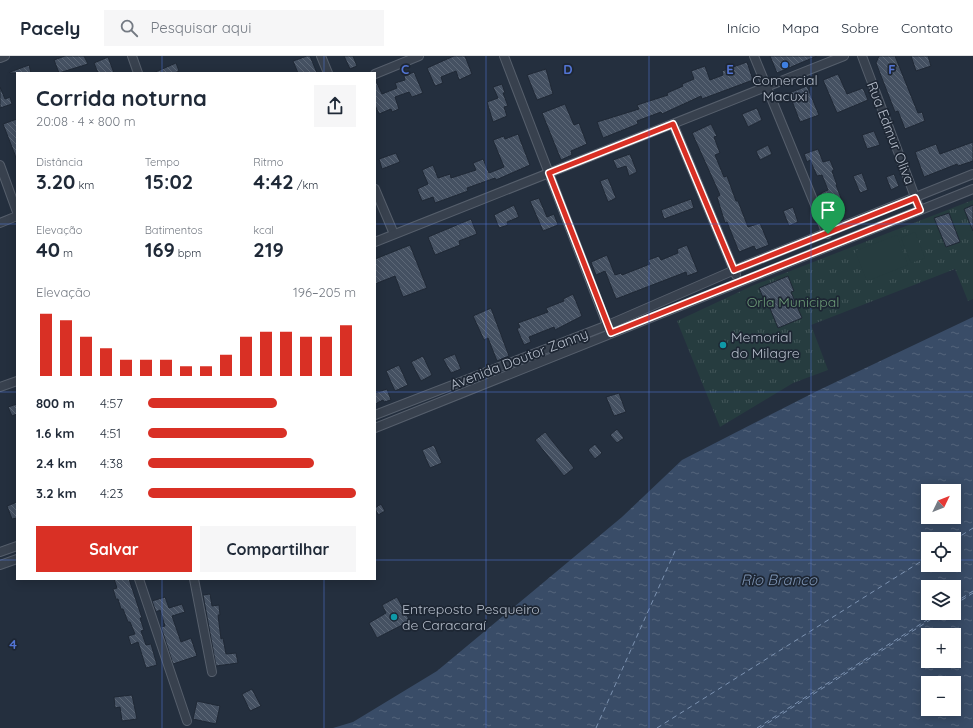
<!DOCTYPE html>
<html lang="pt">
<head>
<meta charset="utf-8">
<style>
	:root { --surface:#fff; --page:#f6f6f7; --text:#1f2937; --muted:#747a83; --line:#e0e1e3; --accent:#d93025 }
	body { margin:0; font-family:Quicksand,sans-serif; background:var(--page); color:var(--text); height:100vh; display:flex; flex-direction:column; font-size:15px; white-space:nowrap }
	* { box-sizing:border-box; margin:0 }
	p { font-size:13px; color:var(--muted) }
	.icon { flex:none; width:22px; height:22px; fill:none; stroke:currentColor; stroke-width:2; stroke-linecap:round; stroke-linejoin:round }
	.map { position:relative; flex:1; overflow:hidden }
	.panel { position:absolute; left:16px; top:16px; width:360px; height:508px; display:flex; flex-direction:column; background:var(--surface); border-radius:0px; box-shadow:0 2px 10px #0003 }
	.panel>* { flex:none }
	.needle { width:26px; rotate:47deg }
	.fabs { position:absolute; left:921px; top:428px; display:grid; gap:8px }
	.fabs a { display:grid; place-items:center; width:40px; height:40px; border-radius:0px; background:var(--surface); box-shadow:0 2px 10px #0003; font-size:20px }
	.pin { position:absolute; display:grid; place-items:center; width:34px; height:34px; color:#fff; margin:-41px -17px; border-radius:50% 50% 50% 0; rotate:-45deg; box-shadow:0 0 4px #0007 }
	.pin .icon { rotate:45deg }
	.round { display:grid; place-items:center; flex:none; width:42px; height:42px; border-radius:0px; background:var(--page) }
	.headline { display:flex; align-items:center; justify-content:space-between; height:68px; padding:0 20px }
	h1 { font-size:22px; font-weight:800; line-height:30px }
	.stats { display:grid; grid-template-columns:repeat(3,1fr); gap:6px; height:68px; padding:4px 20px }
	.stats div { display:grid; align-content:center }
	.stats b { font-size:20px; font-weight:800 }
	.stats small { font-size:11px; font-weight:400 }
	.stats p { font-size:11px }
	.chart { height:112px; padding:8px 20px }
	.chart p { display:flex; justify-content:space-between }
	.chart svg { width:100%; height:72px; margin-top:4px; stroke:var(--accent); stroke-width:6 }
	.action { display:flex; gap:8px; margin-top:auto; padding:8px 20px }
	.action a { flex:1; height:46px; border-radius:0px; background:var(--accent); color:#fff; font-size:16px; font-weight:800; line-height:46px; text-align:center }
	.action a+a { background:var(--page); color:var(--text) }
	ul { padding:0 20px; list-style:none; font-size:13px }
	li { display:grid; grid-template-columns:64px 48px 1fr; align-items:center; height:30px }
	li i { height:10px; border-radius:5px; background:var(--accent) }
	header { display:flex; align-items:center; gap:24px; box-sizing:border-box; height:56px; padding:0 20px; background:var(--surface); border-bottom:1px solid var(--line) }
	header strong { font-size:19px }
	nav { display:flex; gap:22px; margin-inline-start:auto; font-size:14px }
	.search { width:280px; height:36px; background:var(--page); display:flex; align-items:center; gap:10px; box-sizing:border-box; padding:0 14px; border-radius:0px; color:var(--muted); font-size:15px }
	.map>svg:first-child { display:block }
</style>
</head>
<body>
<header>
<strong>Pacely</strong>
<div class="search"><svg class="icon" aria-label="search" viewBox="0 0 24 24"><circle cx="10" cy="10" r="6"/><path d="M15 15l6 6"/></svg>Pesquisar aqui</div>
<nav><a>Início</a><a>Mapa</a><a>Sobre</a><a>Contato</a></nav>
</header>
<div class="map">
<svg width="973" height="672" viewBox="0 0 973 672">
	<defs>
		<pattern id="park-tufts" width="24" height="20" patternUnits="userSpaceOnUse"><rect width="24" height="20" fill="#263c3f"/><path d="M3 7l-1-3M5 7V3M7 7l1-3M15 17l-1-3M17 17v-4M19 17l1-3" fill="none" stroke="#435659"/></pattern>
		<pattern id="water-ripples" width="26" height="14" patternUnits="userSpaceOnUse"><rect width="26" height="14" fill="#394c67"/><path d="M2 4q2-2 4 0t4 0M15 11q2-2 4 0t4 0" fill="none" stroke="#53647b"/></pattern>
		<pattern id="building-back-hatch" width="6" height="6" patternUnits="userSpaceOnUse"><rect width="6" height="6" fill="#455162"/><path d="M-1 5l2 2M0 0l6 6M5-1l2 2" fill="none" stroke="#5d6877"/></pattern>
	</defs>
	<rect width="100%" height="100%" fill="#242f3e"/>
	<polygon fill="url(#park-tufts)" points="973,144 973,243 968,245 955,213 811,269 828,314 793,327 720,371 677,265 754,229"/>
	<g fill="#263c3f">
		<polygon points="915,176 925,202 911,207 901,182"/>
		<polygon points="897,179 908,209 867,225 855,195"/>
	</g>
	<path fill="url(#water-ripples)" fill-rule="evenodd" d="M973 261V672H333L353 666 437 615 622 461 682 404 817 335ZM928 435H954V461H928ZM928 483H954V509H928ZM928 531H954V557H928ZM928 579H954V605H928ZM928 627H954V653H928Z"/>
	<g fill="none" stroke-linecap="round" stroke-linejoin="round">
		<g stroke="#7c92b1" stroke-width="1" stroke-dasharray="5 4" stroke-linecap="butt">
			<polyline points="954,484 973,472"/>
			<polyline points="954,547 973,535"/>
			<polyline points="954,549 973,537"/>
			<polyline points="596,672 675,495"/>
			<polyline points="657,672 928,501"/>
			<polyline points="757,672 938,557"/>
			<polyline points="760,672 941,557"/>
		</g>
	</g>
	<g fill="url(#building-back-hatch)" stroke="#1f2835">
		<polygon points="65,0 84,0 88,8 59,17 54,4"/>
		<polygon points="307,0 310,0 317,17 298,17 293,5"/>
		<polygon points="344,0 353,0 357,10 350,13"/>
		<polygon points="454,0 465,0 472,18 459,24 456,15 441,21 443,27 435,30 427,12"/>
		<polygon points="770,0 817,0 777,17"/>
		<polygon points="879,0 895,0 918,57 922,56 925,65 905,73 898,55 895,56 876,7"/>
		<polygon points="911,0 928,0 931,10 916,15"/>
		<polygon points="108,1 114,17 98,17 94,7"/>
		<polygon points="747,6 753,24 702,43 701,40 662,58 661,56 637,65 638,68 603,82 597,66 639,53 637,49 668,39 667,37 683,30 682,28 694,23 691,15 705,10 710,24 723,19 722,15"/>
		<polygon points="176,7 179,15 175,17 153,17"/>
		<polygon points="29,9 31,17 10,17 10,16"/>
		<polygon points="546,13 553,38 537,44 527,19"/>
		<polygon points="414,16 423,37 412,41 409,36 395,41 399,53 392,56 391,53 379,58 375,49 375,23 382,38 397,32 395,27 405,24 404,20"/>
		<polygon points="838,18 847,38 863,32 868,44 837,57 823,24"/>
		<polygon points="502,28 505,37 503,37 508,50 504,51 507,60 493,66 487,46 498,42 493,31"/>
		<polygon points="807,30 819,59 800,66 789,37"/>
		<polygon points="0,31 5,43 10,41 12,48 0,52"/>
		<polygon points="565,48 574,69 579,67 587,88 571,95 572,99 561,104 542,57"/>
		<polygon points="757,52 762,64 748,71 742,58"/>
		<polygon points="17,63 17,104 3,68"/>
		<polygon points="711,68 717,80 714,81 720,97 715,99 724,121 727,120 736,145 738,145 748,171 760,167 769,189 756,194 754,190 739,196 727,166 725,167 717,141 720,139 692,77"/>
		<polygon points="874,75 880,89 867,93 862,79"/>
		<polygon points="518,78 530,109 496,124 495,122 467,132 468,135 435,147 433,141 422,145 417,133 428,128 422,114 433,109 438,122 450,118 451,122 476,114 473,107 483,103 489,117 504,111 493,84 504,80 505,83"/>
		<polygon points="973,86 973,105 958,110 957,108 924,121 915,96 936,88 940,98"/>
		<polygon points="768,89 772,98 760,104 756,95"/>
		<polygon points="818,93 823,106 830,104 834,114 832,115 837,129 836,129 846,155 831,161 821,137 828,134 822,119 817,120 810,104 807,106 804,98"/>
		<polygon points="396,97 400,106 382,113 379,103"/>
		<polygon points="630,98 637,116 629,120 626,110 617,113 613,104"/>
		<polygon points="862,117 868,134 860,137 853,120"/>
		<polygon points="894,118 899,130 891,134 886,121"/>
		<polygon points="608,122 616,142 608,146 600,125"/>
		<polygon points="539,142 547,161 554,158 558,169 543,175 530,145"/>
		<polygon points="691,143 694,152 664,163 661,154"/>
		<polygon points="514,149 519,161 507,166 508,169 499,172 494,159"/>
		<polygon points="973,149 973,175 964,153"/>
		<polygon points="793,151 798,166 789,170 783,155"/>
		<polygon points="949,157 960,186 946,191 934,162"/>
		<polygon points="471,163 477,178 459,185 460,189 435,199 428,181"/>
		<polygon points="410,189 427,232 403,241 395,220 375,228 375,203"/>
		<polygon points="687,189 698,216 687,220 686,216 616,243 605,215 596,219 591,206 607,199 615,219 621,217 622,219 650,208 648,204 659,200 661,204 678,197 677,193"/>
		<polygon points="788,220 794,235 791,236 802,262 778,272 767,245 765,246 759,232"/>
		<polygon points="573,238 582,260 555,274 554,271 529,281 531,286 524,289 517,273 520,271 518,267 548,256 546,252 564,245 563,243"/>
		<polygon points="491,252 509,300 497,305 488,282 484,284 473,260"/>
		<polygon points="455,298 461,313 451,317 443,303"/>
		<polygon points="423,300 432,319 421,325 411,306"/>
		<polygon points="399,309 408,329 395,335 386,315"/>
		<polygon points="387,333 391,344 384,346 383,344 375,348 375,337"/>
		<polygon points="619,337 626,356 614,360 606,341"/>
		<polygon points="17,348 17,358 12,360 8,351"/>
		<polygon points="617,373 624,382 617,387 610,379"/>
		<polygon points="545,376 574,412 564,420 535,384"/>
		<polygon points="595,388 602,397 595,403 588,394"/>
		<polygon points="434,389 442,407 430,412 422,394"/>
		<polygon points="17,446 17,462 12,463 7,450"/>
		<polygon points="381,448 385,455 378,459 375,452"/>
		<polygon points="114,523 129,523 142,562 140,562 144,574 141,575 146,589 151,588 157,609 146,612 138,586 131,589 128,580 135,578 130,566 128,566 123,553 121,553 118,543 116,543 113,533 117,532"/>
		<polygon points="210,538 212,550 219,549 220,559 218,559 221,583 223,582 226,598 236,597 238,607 216,610 203,539"/>
		<polygon points="165,541 169,552 182,548 185,556 172,560 181,586 191,582 197,600 173,608 161,571 165,570 160,554 156,556 152,545"/>
		<polygon points="397,541 410,565 377,582 369,567 386,557 382,549"/>
		<polygon points="252,633 261,650 250,655 242,638"/>
		<polygon points="132,639 137,663 122,665 120,651 115,652 114,641"/>
		<polygon points="197,645 220,650 216,668 193,663"/>
	</g>
	<g fill="none" stroke-linecap="round" stroke-linejoin="round">
		<defs>
			<g id="minor">
				<polyline points="132,0 138,17"/>
				<polyline points="321,0 328,17"/>
				<polyline points="504,0 609,274"/>
				<polyline points="754,0 827,178"/>
				<polyline points="862,0 920,154"/>
				<polyline points="0,2 5,0"/>
				<polyline points="375,18 419,0"/>
				<polyline points="673,68 736,219"/>
				<polyline points="0,109 17,156"/>
				<polyline points="375,133 394,178"/>
				<polyline points="0,167 17,160"/>
				<polyline points="375,186 844,0"/>
				<polyline points="0,331 17,325"/>
				<polyline points="375,359 608,269 746,209 973,118"/>
				<polyline points="375,372 973,133"/>
				<polyline points="0,496 17,490"/>
				<polyline points="0,509 17,503"/>
				<polyline points="139,523 187,665"/>
				<polyline points="194,523 212,616"/>
			</g>
		</defs>
		<use href="#minor" stroke="#565f6c" stroke-width="10"/>
		<use href="#minor" stroke="#38414e" stroke-width="8"/>
	</g>
	<g fill="none" stroke-linecap="round" stroke-linejoin="round">
		<defs>
			<polygon id="route" points="673,68 734,214 915,142 920,154 611,277 549,117"/>
		</defs>
		<use href="#route" stroke="#fff" stroke-width="8"/>
		<use href="#route" stroke="#d93025" stroke-width="5"/>
	</g>
	<path fill="none" stroke="#5274d3" stroke-width="1" stroke-opacity="0.55" d="M162 0V17M324 0V17M486 0V672M649 0V672M811 0V672M0 168H17M375 168H973M0 336H17M375 336H973M0 504H17M375 504H928M954 504H973M162 523V672M324 523V672"/>
	<circle fill="#3f7fe0" stroke="#1d2633" stroke-width="1.5" cx="785" cy="9" r="4"/>
	<g fill="#0f9aa8" stroke="#1d2633" stroke-width="1.5">
		<circle cx="723" cy="289" r="4"/>
		<circle cx="394" cy="561" r="4"/>
	</g>
	<g text-anchor="middle" dominant-baseline="central" stroke-width="3.5" stroke-linejoin="round" paint-order="stroke">
		<g font-size="14" fill="#b4bcc9" stroke="#1d2633" text-anchor="start">
			<text x="785" y="24" text-anchor="middle">Comercial<tspan x="785" dy="16">Macuxi</tspan></text>
			<text x="731" y="281">Memorial<tspan x="731" dy="16">do Milagre</tspan></text>
			<text x="402" y="553">Entreposto Pesqueiro<tspan x="402" dy="16">de Caracaraí</tspan></text>
		</g>
		<g font-size="14" fill="#b4bcc9" stroke="#1d2633">
			<text transform="translate(891 77) rotate(69)">Rua Edmur Oliva</text>
			<text transform="translate(519 303) rotate(-21)">Avenida Doutor Zanny</text>
		</g>
		<g font-size="14" fill="#6b9a76" stroke="#1d2633">
			<text x="793" y="246">Orla Municipal</text>
		</g>
		<g font-size="15" font-style="italic" fill="#7c92b1" stroke="#1d2633">
			<text x="779" y="523">Rio Branco</text>
		</g>
	</g>
	<g font-size="13" text-anchor="middle" font-weight="bold" fill="#5274d3" stroke="#1d2633" stroke-width="3.5" stroke-linejoin="round" paint-order="stroke">
		<text x="405" y="18">C</text>
		<text x="568" y="18">D</text>
		<text x="730" y="18">E</text>
		<text x="892" y="18">F</text>
		<text x="13" y="593">4</text>
	</g>
</svg>
<div class="fabs">
<a><svg class="needle" viewBox="-14 -14 28 28"><path d="M0-13l5 13h-10z" fill="#e53935"/><path d="M0 13l5-13h-10z" fill="#747a83"/></svg></a>
<a><svg class="icon" aria-label="locate" viewBox="0 0 24 24"><circle cx="12" cy="12" r="6"/><path d="M12 2v4M12 18v4M2 12h4M18 12h4"/></svg></a>
<a><svg class="icon" aria-label="layers" viewBox="0 0 24 24"><path d="M12 4l9 5-9 5-9-5zM3 14l9 5 9-5"/></svg></a>
<a>+</a>
<a>−</a>
</div>
<div class="pin" style="left:828px;top:178px;background:#1e9e55"><svg class="icon" aria-label="arrive" viewBox="0 0 24 24"><path d="M6 21V4h12l-3 4 3 4H6"/></svg></div>
<section class="panel">
<div class="headline"><div><h1>Corrida noturna</h1><p>20:08 · 4 × 800 m</p></div><a class="round"><svg class="icon" aria-label="share" viewBox="0 0 24 24"><path d="M12 15V3M7 8l5-5 5 5M5 13v7h14v-7"/></svg></a></div>
<div class="stats">
<div><p>Distância</p><b>3.20<small> km</small></b></div>
<div><p>Tempo</p><b>15:02</b></div>
<div><p>Ritmo</p><b>4:42<small> /km</small></b></div>
</div>
<div class="stats">
<div><p>Elevação</p><b>40<small> m</small></b></div>
<div><p>Batimentos</p><b>169<small> bpm</small></b></div>
<div><p>kcal</p><b>219</b></div>
</div>
<div class="chart"><p><span>Elevação</span>196–205 m</p>
<svg viewBox="0 0 160 44" preserveAspectRatio="none"><path d="M5 44V6M15 44V10M25 44V20M35 44V27M45 44V34M55 44V34M65 44V34M75 44V38M85 44V38M95 44V31M105 44V20M115 44V17M125 44V17M135 44V20M145 44V20M155 44V13"/></svg>
</div>
<ul>
<li><b>800 m</b>4:57<i style="width:62%"></i></li>
<li><b>1.6 km</b>4:51<i style="width:67%"></i></li>
<li><b>2.4 km</b>4:38<i style="width:80%"></i></li>
<li><b>3.2 km</b>4:23<i style="width:100%"></i></li>
</ul>
<div class="action"><a>Salvar</a><a>Compartilhar</a></div>
</section>
</div>
</body>
</html>
